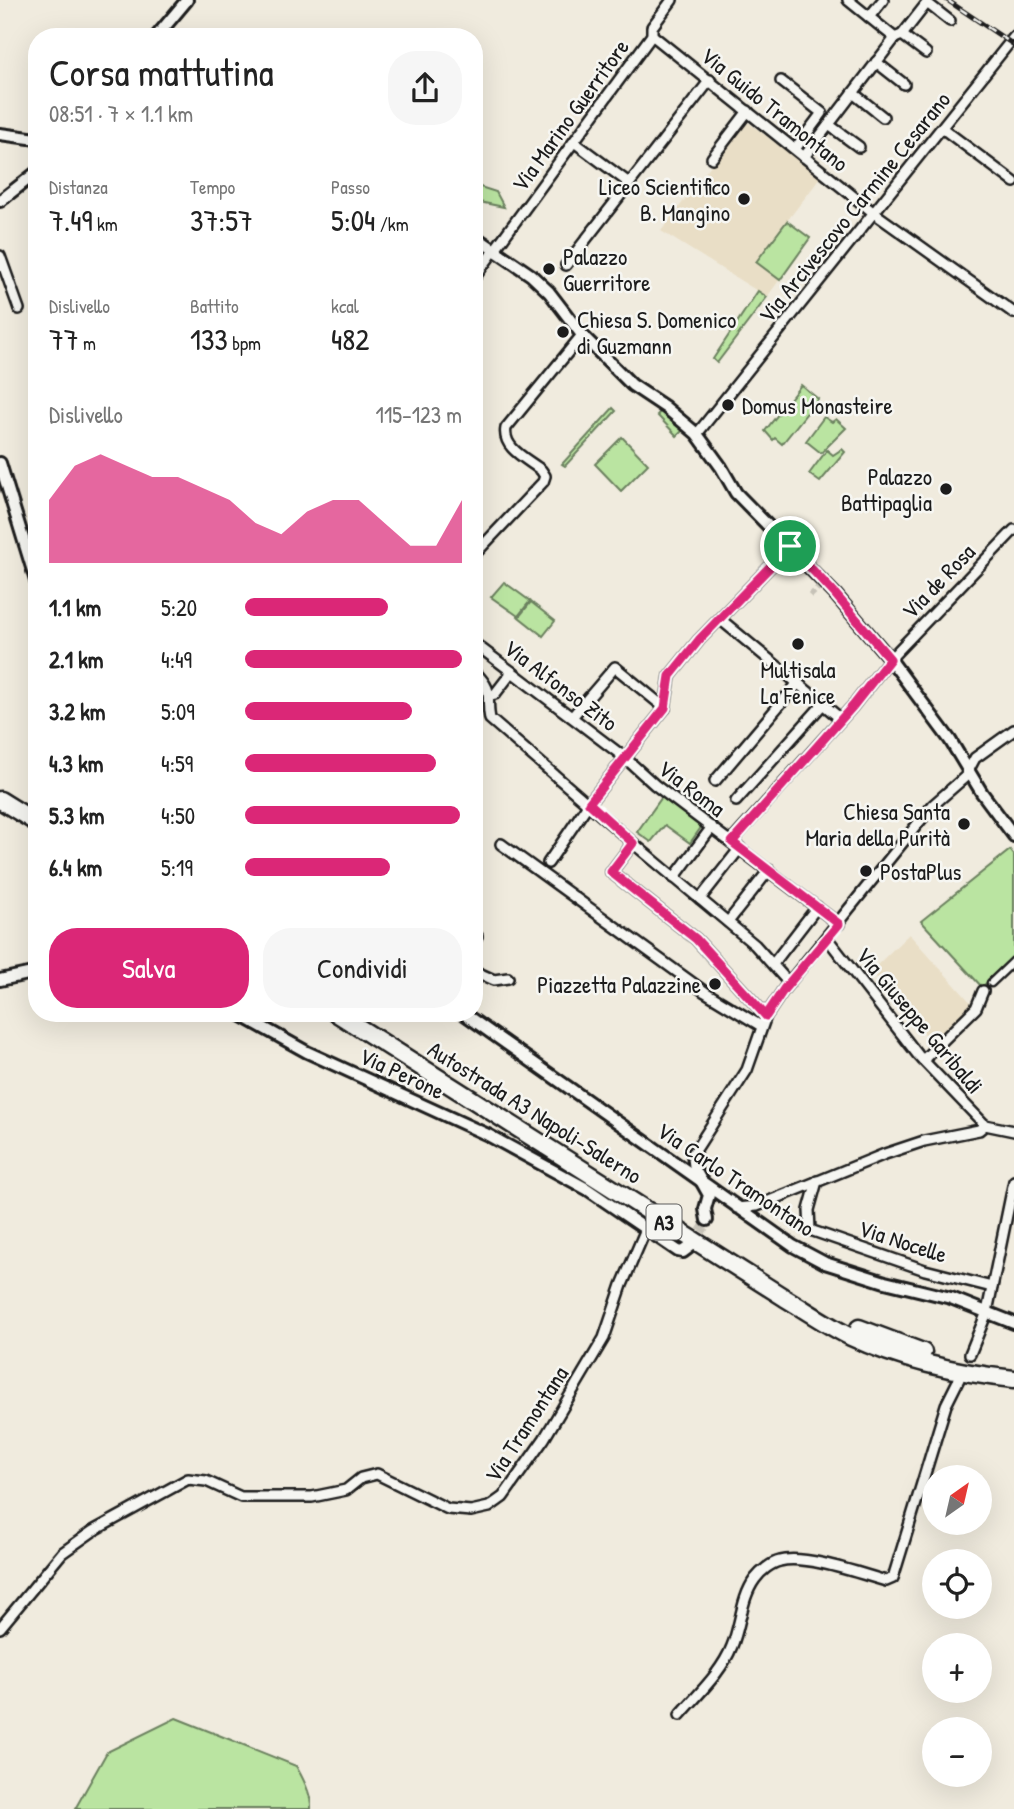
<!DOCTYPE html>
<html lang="it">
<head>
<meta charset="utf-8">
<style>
	:root { --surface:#fff; --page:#f6f6f6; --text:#222; --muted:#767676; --accent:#db2777 }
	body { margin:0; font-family:"Patrick Hand",sans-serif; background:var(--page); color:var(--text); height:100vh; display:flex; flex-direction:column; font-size:26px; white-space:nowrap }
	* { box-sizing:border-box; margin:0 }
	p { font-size:23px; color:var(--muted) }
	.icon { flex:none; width:38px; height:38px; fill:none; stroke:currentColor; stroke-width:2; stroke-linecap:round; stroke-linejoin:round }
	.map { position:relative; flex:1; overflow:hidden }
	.side { position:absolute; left:28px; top:28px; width:455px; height:994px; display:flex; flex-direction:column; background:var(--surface); border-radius:28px; box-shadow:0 7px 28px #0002 }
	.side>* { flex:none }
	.needle { width:46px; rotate:34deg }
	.buttons { position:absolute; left:922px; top:1465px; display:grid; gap:14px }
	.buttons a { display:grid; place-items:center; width:70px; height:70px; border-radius:50%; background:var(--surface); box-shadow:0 7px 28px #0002; font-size:35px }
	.pin { position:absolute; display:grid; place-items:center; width:60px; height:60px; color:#fff; margin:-30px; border:4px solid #fff; border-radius:50%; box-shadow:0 2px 7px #0007 }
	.round { display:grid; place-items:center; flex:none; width:74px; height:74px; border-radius:28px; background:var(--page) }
	.head { display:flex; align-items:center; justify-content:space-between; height:119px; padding:0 21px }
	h1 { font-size:38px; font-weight:600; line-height:52px }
	.figures { display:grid; grid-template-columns:repeat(3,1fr); gap:10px; height:119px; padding:7px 21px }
	.figures div { display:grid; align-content:center }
	.figures b { font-size:30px; font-weight:600 }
	.figures small { font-size:19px; font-weight:400 }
	.figures p { font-size:19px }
	.chart { height:196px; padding:14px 21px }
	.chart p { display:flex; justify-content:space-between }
	.chart svg { width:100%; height:126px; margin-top:7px; fill:var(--accent); opacity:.7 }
	.primary-button { display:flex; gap:14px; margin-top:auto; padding:14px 21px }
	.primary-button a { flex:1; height:80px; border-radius:28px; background:var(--accent); color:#fff; font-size:28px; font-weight:600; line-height:80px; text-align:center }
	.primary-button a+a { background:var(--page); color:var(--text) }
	ul { padding:0 21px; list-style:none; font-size:23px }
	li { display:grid; grid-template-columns:112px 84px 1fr; align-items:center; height:52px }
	li i { height:18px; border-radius:9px; background:var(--accent) }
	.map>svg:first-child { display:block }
</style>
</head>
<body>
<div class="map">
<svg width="1014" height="1809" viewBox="0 0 1014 1809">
	<rect width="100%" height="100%" fill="#f0ebde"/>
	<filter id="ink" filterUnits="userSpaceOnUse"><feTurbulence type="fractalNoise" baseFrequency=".0143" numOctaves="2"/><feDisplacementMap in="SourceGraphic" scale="14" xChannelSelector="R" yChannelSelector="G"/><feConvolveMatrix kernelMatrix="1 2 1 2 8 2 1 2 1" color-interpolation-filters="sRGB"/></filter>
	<g filter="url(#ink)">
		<g fill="#e9dec6">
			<polygon points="745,120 821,177 787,221 810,238 767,297 661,231"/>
			<polygon points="909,934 973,1005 931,1041 871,971"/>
		</g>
		<g fill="#bae4a1" stroke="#6b805e" stroke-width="2">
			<polygon points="474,185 496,192 504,207 474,201"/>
			<polygon points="787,221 810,238 780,280 756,262"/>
			<polygon points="758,291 767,297 717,363 713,359"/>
			<polygon points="801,385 818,399 782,444 775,438 773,440 765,431"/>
			<polygon points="613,408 616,411 565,466 562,464"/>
			<polygon points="663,409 684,429 677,436 657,415"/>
			<polygon points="824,417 832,422 836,419 846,428 821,453 806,441"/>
			<polygon points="622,437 648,464 621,491 595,464"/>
			<polygon points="842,449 845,452 820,482 809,474 827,450 833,455"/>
			<polygon points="504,582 530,601 518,616 491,597"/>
			<polygon points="531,602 555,621 543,636 519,617"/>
			<polygon points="662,797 702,826 690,843 665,825 651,842 637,832"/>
			<polygon points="1010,850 1014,855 1014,958 982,987 921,921"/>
			<path d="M176 1718 296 1766C303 1778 312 1795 311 1809H75L107 1752Z"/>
		</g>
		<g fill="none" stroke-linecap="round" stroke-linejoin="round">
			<polyline stroke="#c6c2b7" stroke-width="6" stroke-dasharray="6 3" stroke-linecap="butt" points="810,596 824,582"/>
			<polyline stroke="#c6c2b7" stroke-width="10" stroke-dasharray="10 5" stroke-linecap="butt" points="693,1244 704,1227"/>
			<defs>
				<polyline id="pedestrian" points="991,983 1014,961"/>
				<g id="minor">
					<polyline points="869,17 883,0"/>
					<polyline points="652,35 874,213 1014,313"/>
					<polyline points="902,35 927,3 950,21"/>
					<polyline points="897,37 902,35 926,53"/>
					<polyline points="876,62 904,84"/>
					<polyline points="781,81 822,113 795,149"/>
					<polyline points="853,93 883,117"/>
					<polyline points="829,125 859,147"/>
					<polyline points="942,128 1014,182"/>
					<polyline points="574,142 629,183"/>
					<polyline points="804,157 895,38 848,0"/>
					<polyline points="712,158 748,111"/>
					<polyline points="0,256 19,309"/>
					<polyline points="566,265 710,80"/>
					<polyline points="474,278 652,35 652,27 672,0"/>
					<polyline points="697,434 1014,37"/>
					<path d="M474 555 543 482 545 476 541 470C527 459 502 448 506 428L582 335"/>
					<polyline points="720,619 841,719"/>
					<polyline points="474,643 624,757 655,785 839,924"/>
					<path d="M474 671C496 693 485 695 490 719L633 843 755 945 789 983"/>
					<polyline points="490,695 495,694 512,672"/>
					<polyline points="572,717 615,667 665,708"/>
					<polyline points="715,781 798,683"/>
					<polyline points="736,801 823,704"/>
					<polyline points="731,842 853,706 890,659 1014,530"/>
					<polyline points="633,843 611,872 696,939 766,1016"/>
					<polyline points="501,844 705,992 761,1026"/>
					<polyline points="548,863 589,803 665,708 670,676 699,640 790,546"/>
					<polyline points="674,878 712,827"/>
					<polyline points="700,899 740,848"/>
					<polyline points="728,922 769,870"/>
					<polyline points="827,938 918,1055 985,1125"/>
					<polyline points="474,940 477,936"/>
					<polyline points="773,964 817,907"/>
					<polyline points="474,971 494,980 508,978"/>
					<polyline points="923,1060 976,1008 983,991"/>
					<polyline points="985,1125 1014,1131"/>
					<polyline points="693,1154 747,1070 766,1016 784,989 933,805 965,777 975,758 1014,730"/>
					<polyline points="817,1181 809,1210 810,1230 925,1270 992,1287"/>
					<polyline points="737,1208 757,1206 885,1154 924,1141 979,1130 985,1125"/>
					<polyline points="970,1354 987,1312 1014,1181"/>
					<polyline points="0,1628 62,1553 93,1531 188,1479 206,1481 241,1497 312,1497 346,1490 361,1478 377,1474 448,1509 471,1511 489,1507 503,1497 544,1439 604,1338 622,1285 646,1229"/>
					<path d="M680 1715C698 1694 722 1672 732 1646 741 1625 741 1598 755 1579 761 1571 771 1563 780 1561 805 1554 861 1574 886 1581L893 1578 946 1405 959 1379"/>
				</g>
				<g id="tertiary">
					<polyline points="156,37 187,0"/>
					<polyline points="0,134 37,139"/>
					<polyline points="0,201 37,172"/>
					<polyline points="474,236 531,275 549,292 582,335 632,385 665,407 697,434 721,467 736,493 835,594 890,659 950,740 982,793 1014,836"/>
					<polyline points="0,463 37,584"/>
					<polyline points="0,980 37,972"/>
					<polyline points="237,1013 307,1052 488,1135 587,1189 678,1251 683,1252 691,1246"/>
					<polyline points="463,1013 793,1246 825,1263 885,1282 951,1298 1014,1323"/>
					<polyline points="693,1154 695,1170 709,1195 705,1209 707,1220"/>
				</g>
				<g id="motorway">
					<polyline points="0,800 37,823"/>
					<path d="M336 1013 785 1298C807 1311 828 1326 851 1337 903 1361 957 1373 1014 1379"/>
					<polyline points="859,1328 923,1352"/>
				</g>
			</defs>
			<use href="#pedestrian" stroke="#1c1c1c" stroke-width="11"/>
			<use href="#minor" stroke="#1c1c1c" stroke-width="14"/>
			<use href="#tertiary" stroke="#1c1c1c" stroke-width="16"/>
			<use href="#motorway" stroke="#1c1c1c" stroke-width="21"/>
			<use href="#pedestrian" stroke="#f6f6f2" stroke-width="6"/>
			<use href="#minor" stroke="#f6f6f2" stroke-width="9"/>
			<use href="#tertiary" stroke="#f6f6f2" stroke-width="10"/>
			<use href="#motorway" stroke="#f6f6f2" stroke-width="16"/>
			<defs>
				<polyline id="rail" points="947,0 1014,45"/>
			</defs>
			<use href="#rail" stroke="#1c1c1c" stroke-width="5"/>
			<use href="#rail" stroke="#f6f6f2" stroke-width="2.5" stroke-dasharray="8" stroke-linecap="butt"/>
		</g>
	</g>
	<g fill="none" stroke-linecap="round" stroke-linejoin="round" filter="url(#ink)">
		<defs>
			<polygon id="route" points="790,546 835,594 890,659 853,706 732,842 839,924 784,989 766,1016 696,939 611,872 633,843 589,803 665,708 670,676 699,640"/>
		</defs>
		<use href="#route" stroke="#fff" stroke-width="14"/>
		<use href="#route" stroke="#db2777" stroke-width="9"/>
	</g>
	<g fill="#1c1c1c" stroke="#f6f6f2" stroke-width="2.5">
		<circle cx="744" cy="199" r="7"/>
		<circle cx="549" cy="269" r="7"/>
		<circle cx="563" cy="332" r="7"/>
		<circle cx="728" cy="405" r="7"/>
		<circle cx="946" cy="489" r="7"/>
		<circle cx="798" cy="644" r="7"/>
		<circle cx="964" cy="824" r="7"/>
		<circle cx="866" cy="871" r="7"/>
		<circle cx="715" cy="984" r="7"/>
	</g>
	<g text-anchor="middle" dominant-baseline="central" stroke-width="5" stroke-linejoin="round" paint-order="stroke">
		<rect fill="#f6f6f2" stroke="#5d5d5c" stroke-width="2" x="646.5" y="1204.5" width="35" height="35" rx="5"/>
		<g font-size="21" font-weight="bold" fill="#1c1c1c">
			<text x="664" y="1222">A3</text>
		</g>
		<g font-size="23" fill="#1c1c1c" stroke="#f6f6f2">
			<text transform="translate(775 109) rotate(39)">Via Guido Tramontano</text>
			<text transform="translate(570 115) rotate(-54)">Via Marino Guerritore</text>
			<text transform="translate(854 207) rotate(-51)">Via Arcivescovo Carmine Cesarano</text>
			<text transform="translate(938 581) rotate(-46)">Via de Rosa</text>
			<text transform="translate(561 685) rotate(37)">Via Alfonso Zito</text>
			<text transform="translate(692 788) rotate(37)">Via Roma</text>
			<text transform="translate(920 1020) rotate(50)">Via Giuseppe Garibaldi</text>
			<text transform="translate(402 1073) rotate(25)">Via Perone</text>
			<text transform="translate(535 1112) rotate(32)">Autostrada A3 Napoli-Salerno</text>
			<text transform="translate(736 1179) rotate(34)">Via Carlo Tramontano</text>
			<text transform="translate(903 1241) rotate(18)">Via Nocelle</text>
			<text transform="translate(526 1424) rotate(-57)">Via Tramontana</text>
		</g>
		<g font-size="23" fill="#1c1c1c" stroke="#f6f6f2" text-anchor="end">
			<text x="730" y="186">Liceo Scientifico<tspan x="730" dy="26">B. Mangino</tspan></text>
			<text x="563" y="256" text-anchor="start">Palazzo<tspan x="563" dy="26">Guerritore</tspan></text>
			<text x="577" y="319" text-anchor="start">Chiesa S. Domenico<tspan x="577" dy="26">di Guzmann</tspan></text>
			<text x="742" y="405" text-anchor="start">Domus Monasteire</text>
			<text x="932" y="476">Palazzo<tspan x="932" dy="26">Battipaglia</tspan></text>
			<text x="798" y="669" text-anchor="middle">Multisala<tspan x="798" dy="26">La Fenice</tspan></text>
			<text x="950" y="811">Chiesa Santa<tspan x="950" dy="26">Maria della Purità</tspan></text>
			<text x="880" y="871" text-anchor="start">PostaPlus</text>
			<text x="701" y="984">Piazzetta Palazzine</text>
		</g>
	</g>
</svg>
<div class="buttons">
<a><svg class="needle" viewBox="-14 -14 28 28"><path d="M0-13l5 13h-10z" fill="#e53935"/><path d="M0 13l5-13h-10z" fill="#767676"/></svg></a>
<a><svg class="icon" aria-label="locate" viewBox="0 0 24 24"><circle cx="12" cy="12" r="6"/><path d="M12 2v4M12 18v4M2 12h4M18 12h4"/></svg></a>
<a>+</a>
<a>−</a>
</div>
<div class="pin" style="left:790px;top:546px;background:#1e9e55"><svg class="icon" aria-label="arrive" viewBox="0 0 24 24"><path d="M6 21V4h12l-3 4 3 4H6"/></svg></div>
<section class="side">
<div class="head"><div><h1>Corsa mattutina</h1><p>08:51 · 7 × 1.1 km</p></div><a class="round"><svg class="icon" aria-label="share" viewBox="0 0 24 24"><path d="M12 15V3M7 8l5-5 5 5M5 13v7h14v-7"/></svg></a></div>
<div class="figures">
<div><p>Distanza</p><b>7.49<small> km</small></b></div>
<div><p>Tempo</p><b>37:57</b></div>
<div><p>Passo</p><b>5:04<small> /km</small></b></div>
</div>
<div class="figures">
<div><p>Dislivello</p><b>77<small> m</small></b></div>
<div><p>Battito</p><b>133<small> bpm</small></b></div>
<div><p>kcal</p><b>482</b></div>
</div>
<div class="chart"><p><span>Dislivello</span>115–123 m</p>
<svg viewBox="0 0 160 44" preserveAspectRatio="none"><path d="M0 44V22L10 10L20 6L30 10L40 14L50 14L60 18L70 22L80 30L90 34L100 26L110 22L120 22L130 30L140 38L150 38L160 22V44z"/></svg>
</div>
<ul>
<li><b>1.1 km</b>5:20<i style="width:66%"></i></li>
<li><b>2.1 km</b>4:49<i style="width:100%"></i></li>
<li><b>3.2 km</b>5:09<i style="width:77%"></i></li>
<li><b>4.3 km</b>4:59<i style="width:88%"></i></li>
<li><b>5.3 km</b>4:50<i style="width:99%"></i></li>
<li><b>6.4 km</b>5:19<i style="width:67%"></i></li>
</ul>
<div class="primary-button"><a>Salva</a><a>Condividi</a></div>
</section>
</div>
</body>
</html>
